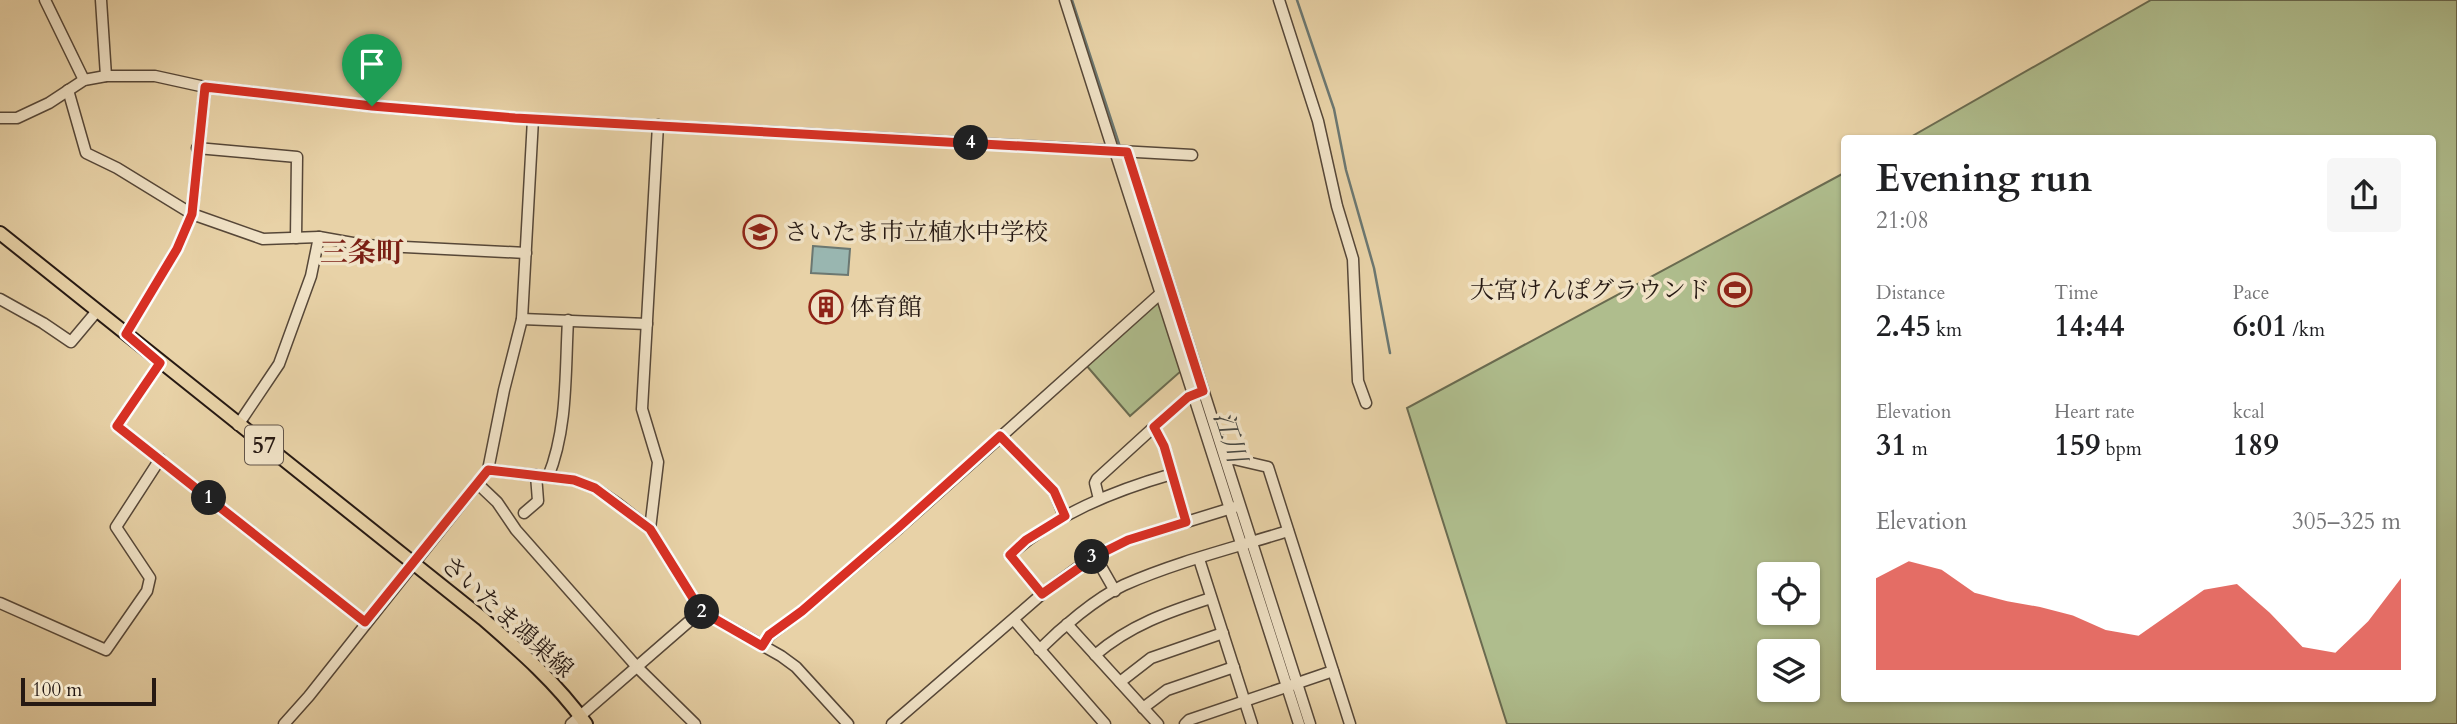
<!DOCTYPE html>
<html lang="en">
<head>
<meta charset="utf-8">
<style>
	:root { --surface:#fff; --page:#f6f6f6; --text:#202124; --muted:#757577; --accent:#d93025 }
	body { margin:0; font-family:Cardo,"Noto Serif JP",serif; background:var(--page); color:var(--text); height:100vh; display:flex; flex-direction:column; font-size:26px; white-space:nowrap }
	* { box-sizing:border-box; margin:0 }
	p { font-size:23px; color:var(--muted) }
	.icon { flex:none; width:38px; height:38px; fill:none; stroke:currentColor; stroke-width:2; stroke-linecap:round; stroke-linejoin:round }
	.map { position:relative; flex:1; overflow:hidden }
	.panel { position:absolute; left:1841px; top:135px; width:595px; height:567px; display:flex; flex-direction:column; background:var(--surface); border-radius:7px; box-shadow:0 2px 5px #0004 }
	.panel>* { flex:none }
	.controls { position:absolute; left:1757px; top:562px; display:grid; gap:14px }
	.controls a { display:grid; place-items:center; width:63px; height:63px; border-radius:7px; background:var(--surface); box-shadow:0 2px 5px #0004; font-size:35px }
	.scale { position:absolute; left:21px; bottom:18px; width:135px; box-sizing:border-box; padding-left:7px; border:4px solid #261913; border-top:0; font-size:19px; line-height:24px; white-space:nowrap; color:#261913; -webkit-text-stroke:5px #f0e2c6; paint-order:stroke }
	.pin { position:absolute; display:grid; place-items:center; width:60px; height:60px; color:#fff; margin:-72px -30px; border-radius:50% 50% 50% 0; rotate:-45deg; box-shadow:0 0 7px #0007 }
	.pin .icon { rotate:45deg }
	.km { position:absolute; width:35px; height:35px; margin:-18px; border-radius:50%; background:#222; color:#fff; font-size:19px; line-height:35px; text-align:center }
	.round { display:grid; place-items:center; flex:none; width:74px; height:74px; border-radius:7px; background:var(--page) }
	.summary { display:flex; align-items:center; justify-content:space-between; height:119px; padding:0 35px }
	h1 { font-size:38px; font-weight:800; line-height:52px }
	.stats { display:grid; grid-template-columns:repeat(3,1fr); gap:10px; height:119px; padding:7px 35px }
	.stats div { display:grid; align-content:center }
	.stats b { font-size:30px; font-weight:800 }
	.stats small { font-size:19px; font-weight:400 }
	.stats p { font-size:19px }
	.chart { height:196px; padding:14px 35px }
	.chart p { display:flex; justify-content:space-between }
	.chart svg { width:100%; height:126px; margin-top:7px; fill:var(--accent); opacity:.7 }
	.map>svg:first-child { display:block }
</style>
</head>
<body>
<div class="map">
<svg width="2457" height="724" viewBox="0 0 2457 724">
	<rect width="100%" height="100%" fill="#e8d2a7"/>
	<filter id="stains"><feTurbulence type="fractalNoise" baseFrequency=".00286" numOctaves="4"/><feColorMatrix values="0 0 0 0 .2 0 0 0 0 .09 0 0 0 0 .02 0 0 0 .5 -.17"/></filter>
	<radialGradient id="worn" r=".72"><stop offset=".6" stop-color="#630" stop-opacity="0"/><stop offset="1" stop-color="#630" stop-opacity=".3"/></radialGradient>
	<g fill="#afbd8d" stroke="#6a6b50" stroke-width="2" fill-rule="evenodd">
		<path d="M2151 0H2457V724H1507L1407 408 1844 173V698H2432V138H1909ZM1769 574H1808V612H1769ZM1808 651V690H1769V651Z"/>
		<polygon points="1159,298 1181,371 1130,416 1086,365"/>
	</g>
	<polygon fill="#99b6b0" stroke="#6b7771" stroke-width="2" points="813,246 850,249 848,275 811,273"/>
	<g fill="none" stroke-linecap="round" stroke-linejoin="round">
		<g stroke="#6b7771" stroke-width="2.5">
			<polyline points="1072,0 1120,147"/>
			<polyline points="1297,0 1334,109 1346,170 1374,268 1390,353"/>
			<polyline points="1122,154 1234,504"/>
			<polyline points="1236,510 1245,541"/>
			<polyline points="1247,547 1290,681"/>
		</g>
		<defs>
			<g id="minor">
				<polyline points="45,0 84,80"/>
				<polyline points="101,0 106,76"/>
				<polyline points="1065,0 1112,147 1115,151 1299,724"/>
				<polyline points="1279,0 1318,121 1337,206 1353,259 1358,381 1366,403"/>
				<polyline points="68,90 86,153 117,168 192,214 263,239 319,237 364,245 526,253"/>
				<polyline points="0,118 17,118 49,103 84,80 106,76 155,76 205,87 372,106 515,118 1192,155"/>
				<polyline points="197,148 297,157 296,238"/>
				<polyline points="1127,152 1310,724"/>
				<polyline points="0,299 43,323 71,342 97,311"/>
				<polyline points="522,319 647,324"/>
				<polyline points="126,334 177,249 192,214 205,87"/>
				<polyline points="160,363 117,426 365,622"/>
				<polyline points="238,425 279,364 311,276 319,237"/>
				<polyline points="1000,436 1054,491 1064,516"/>
				<polyline points="1225,457 1268,467 1350,724"/>
				<polyline points="488,470 574,480 595,488 617,503 650,529 701,611 781,656 796,667 848,724"/>
				<path d="M548 477C568 428 565 372 568 320"/>
				<polyline points="477,483 497,502 516,530 637,667 695,724"/>
				<polyline points="1099,499 1095,483 1097,479 1154,427"/>
				<polyline points="524,513 538,501 536,475"/>
				<polyline points="1186,522 1164,446 1154,427 1188,397 1198,392"/>
				<polyline points="650,529 658,462 642,409 658,125"/>
				<polyline points="1095,556 1115,591"/>
				<polyline points="1199,559 1252,724"/>
				<path d="M1042 594 1010 555C1056 514 1113 491 1172 474"/>
				<polyline points="0,603 106,650 147,591 150,578 116,527 160,459"/>
				<polyline points="1014,620 1105,724"/>
				<polyline points="1067,624 1158,724"/>
				<polyline points="762,646 770,635 802,611 899,528 1161,293"/>
				<path d="M1039 650C1061 628 1096 598 1124 585 1176 562 1233 548 1288 531"/>
				<path d="M1095 655C1130 625 1168 612 1211 598"/>
				<polyline points="1120,682 1151,658 1223,633"/>
				<polyline points="1143,708 1167,690 1234,667"/>
				<polyline points="284,724 309,696 488,470 504,390 522,319 533,119"/>
				<polyline points="571,724 701,611"/>
				<polyline points="892,724 1042,594 1091,558 1128,540 1235,507"/>
				<polyline points="1185,724 1189,720 1333,671"/>
			</g>
			<path id="major" d="M0 233 482 618C520 651 557 683 586 724"/>
		</defs>
		<use href="#minor" stroke="#564738" stroke-width="13"/>
		<use href="#major" stroke="#261913" stroke-width="16"/>
		<use href="#minor" stroke="#f0e2c6" stroke-width="10"/>
		<use href="#major" stroke="#e8d2a7" stroke-width="12"/>
	</g>
	<g fill="none" stroke-linecap="round" stroke-linejoin="round">
		<defs>
			<polygon id="route" points="205,87 372,106 515,118 1127,152 1203,391 1188,397 1154,427 1164,446 1186,522 1128,540 1096,556 1042,594 1010,555 1026,540 1065,516 1054,491 1000,436 899,527 802,611 769,635 762,646 701,611 650,529 595,488 574,480 488,470 365,622 117,426 160,363 126,334 177,249 192,214"/>
		</defs>
		<use href="#route" stroke="#fff" stroke-width="14"/>
		<use href="#route" stroke="#d93025" stroke-width="9"/>
	</g>
	<defs>
		<symbol id="school-ring" viewBox="-11 -11 22 22"><circle r="9.5" fill="#f0e2c6" stroke="#8f2418" stroke-width="1.5"/><path d="M0-5L7-2L0 1L-7-2ZM-4 1L0 2.5L4 1V4Q0 6-4 4Z" fill="#8f2418"/></symbol>
		<symbol id="stadium-ring" viewBox="-11 -11 22 22"><circle r="9.5" fill="#f0e2c6" stroke="#8f2418" stroke-width="1.5"/><path d="M0-5a6.5 5 0 1 0 0 10a6.5 5 0 1 0 0-10ZM-3.5-1.8h7v3.6h-7Z" fill="#8f2418"/></symbol>
		<symbol id="building-ring" viewBox="-11 -11 22 22"><circle r="9.5" fill="#f0e2c6" stroke="#8f2418" stroke-width="1.5"/><path d="M-4-6H4V6H1V3H-1V6H-4ZM-2.5-4.3h1.7v1.8h-1.7ZM.8-4.3h1.7v1.8H.8ZM-2.5-1h1.7V.8h-1.7ZM.8-1h1.7V.8H.8Z" fill="#8f2418"/></symbol>
	</defs>
	<g fill-rule="evenodd">
		<use href="#school-ring" x="741" y="213" width="38" height="38"/>
		<use href="#stadium-ring" x="1716" y="271" width="38" height="38"/>
		<use href="#building-ring" x="807" y="288" width="38" height="38"/>
	</g>
	<g text-anchor="middle" dominant-baseline="central" stroke-width="7" stroke-linejoin="round" paint-order="stroke">
		<rect fill="#f0e2c6" stroke="#635549" stroke-width="2" x="245" y="425.5" width="38" height="39" rx="5"/>
		<g font-size="23" font-weight="bold" fill="#261913">
			<text x="264" y="445">57</text>
		</g>
		<g font-size="24" fill="#261913" stroke="#f0e2c6" text-anchor="start">
			<text x="784" y="232">さいたま市立植水中学校</text>
			<text x="1710" y="290" text-anchor="end">大宮けんぽグラウンド</text>
			<text x="850" y="307">体育館</text>
		</g>
		<g font-size="24" fill="#261913" stroke="#f0e2c6">
			<text transform="translate(507 617) rotate(42)">さいたま鴻巣線</text>
		</g>
		<g font-size="26" font-style="italic" fill="#484842" stroke="#f0e2c6">
			<text transform="translate(1230 437) rotate(72)">江川</text>
		</g>
		<g font-size="28" font-weight="bold" fill="#7a1f14" stroke="#f0e2c6">
			<text x="362" y="253">三条町</text>
		</g>
	</g>
	<rect width="100%" height="100%" filter="url(#stains)"/>
	<rect width="100%" height="100%" fill="url(#worn)"/>
</svg>
<div class="controls">
<a><svg class="icon" aria-label="locate" viewBox="0 0 24 24"><circle cx="12" cy="12" r="6"/><path d="M12 2v4M12 18v4M2 12h4M18 12h4"/></svg></a>
<a><svg class="icon" aria-label="layers" viewBox="0 0 24 24"><path d="M12 4l9 5-9 5-9-5zM3 14l9 5 9-5"/></svg></a>
</div>
<div class="scale">100 m</div>
<div class="pin" style="left:372px;top:106px;background:#1e9e55"><svg class="icon" aria-label="arrive" viewBox="0 0 24 24"><path d="M6 21V4h12l-3 4 3 4H6"/></svg></div>
<b class="km" style="left:209px;top:498px">1</b>
<b class="km" style="left:702px;top:612px">2</b>
<b class="km" style="left:1092px;top:557px">3</b>
<b class="km" style="left:971px;top:143px">4</b>
<section class="panel">
<div class="summary"><div><h1>Evening run</h1><p>21:08</p></div><a class="round"><svg class="icon" aria-label="share" viewBox="0 0 24 24"><path d="M12 15V3M7 8l5-5 5 5M5 13v7h14v-7"/></svg></a></div>
<div class="stats">
<div><p>Distance</p><b>2.45<small> km</small></b></div>
<div><p>Time</p><b>14:44</b></div>
<div><p>Pace</p><b>6:01<small> /km</small></b></div>
</div>
<div class="stats">
<div><p>Elevation</p><b>31<small> m</small></b></div>
<div><p>Heart rate</p><b>159<small> bpm</small></b></div>
<div><p>kcal</p><b>189</b></div>
</div>
<div class="chart"><p><span>Elevation</span>305–325 m</p>
<svg viewBox="0 0 160 44" preserveAspectRatio="none"><path d="M0 44V12L10 6L20 9L30 17L40 20L50 22L60 25L70 30L80 32L90 24L100 16L110 14L120 24L130 36L140 38L150 27L160 12V44z"/></svg>
</div>
</section>
</div>
</body>
</html>
